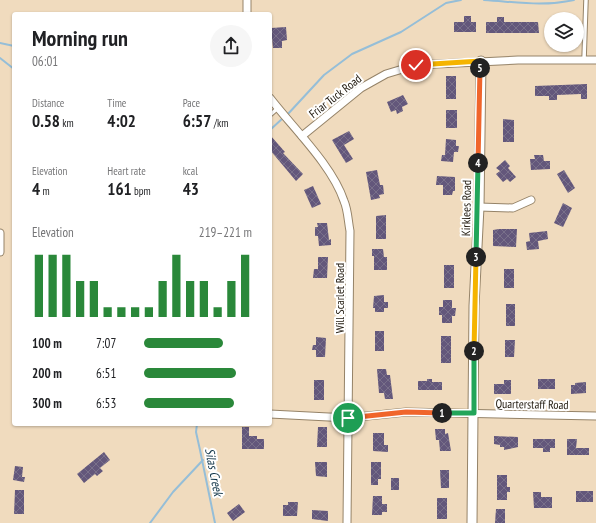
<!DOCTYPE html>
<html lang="en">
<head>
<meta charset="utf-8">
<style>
	:root { --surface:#fff; --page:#f6f6f6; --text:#202124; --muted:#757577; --accent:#2a883a }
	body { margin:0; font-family:"PT Sans Narrow",sans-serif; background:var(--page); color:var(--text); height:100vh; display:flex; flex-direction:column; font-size:15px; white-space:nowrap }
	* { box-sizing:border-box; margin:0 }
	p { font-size:13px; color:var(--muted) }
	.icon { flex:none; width:22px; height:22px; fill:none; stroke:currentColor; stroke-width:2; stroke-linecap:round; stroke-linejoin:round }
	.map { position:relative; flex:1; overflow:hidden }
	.sheet { position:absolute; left:12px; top:12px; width:260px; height:414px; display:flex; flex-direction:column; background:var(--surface); border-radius:4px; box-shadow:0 1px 3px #0004 }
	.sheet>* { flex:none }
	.controls { position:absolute; left:544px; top:12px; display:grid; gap:8px }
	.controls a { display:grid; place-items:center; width:40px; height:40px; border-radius:50%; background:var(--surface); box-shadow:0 1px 3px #0004; font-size:20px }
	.pin { position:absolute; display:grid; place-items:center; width:34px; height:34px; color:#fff; margin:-17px; border:2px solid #fff; border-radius:50%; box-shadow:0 1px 4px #0007 }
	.km { position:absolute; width:20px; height:20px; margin:-10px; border-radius:50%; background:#222; color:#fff; font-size:11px; line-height:20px; text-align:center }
	.round { display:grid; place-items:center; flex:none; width:42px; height:42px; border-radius:21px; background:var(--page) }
	.headline { display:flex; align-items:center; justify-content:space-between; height:68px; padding:0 20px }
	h1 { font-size:22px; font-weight:700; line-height:30px }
	.stats { display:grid; grid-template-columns:repeat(3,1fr); gap:6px; height:68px; padding:4px 20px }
	.stats div { display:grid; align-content:center }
	.stats b { font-size:17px; font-weight:700 }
	.stats small { font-size:11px; font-weight:400 }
	.stats p { font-size:11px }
	.chart { height:112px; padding:8px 20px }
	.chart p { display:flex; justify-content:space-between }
	.chart svg { width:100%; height:72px; margin-top:4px; stroke:var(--accent); stroke-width:6 }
	ul { padding:0 20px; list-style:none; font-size:13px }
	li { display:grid; grid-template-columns:64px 48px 1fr; align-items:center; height:30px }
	li i { height:10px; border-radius:5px; background:var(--accent) }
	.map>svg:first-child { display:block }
</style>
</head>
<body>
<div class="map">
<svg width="596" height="523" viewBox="0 0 596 523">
	<defs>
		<pattern id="building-cross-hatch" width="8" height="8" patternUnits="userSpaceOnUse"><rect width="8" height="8" fill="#63577b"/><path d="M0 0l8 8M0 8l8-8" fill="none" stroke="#79708a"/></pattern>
	</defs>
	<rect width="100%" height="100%" fill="#f0dbbe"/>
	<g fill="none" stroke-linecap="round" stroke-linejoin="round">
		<g stroke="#95bed8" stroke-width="2">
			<path d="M484 0C517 2 542 7 574 0"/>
			<polyline points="0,43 14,46"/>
			<polyline points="0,58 14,69"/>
			<polyline points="287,115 324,75 352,54 401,32 446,3 461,0"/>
			<polyline points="270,130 283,118"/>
			<polyline points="197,424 196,432 200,450 215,523"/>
			<polyline points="150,523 173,492 203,460"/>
		</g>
	</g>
	<g fill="url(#building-cross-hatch)">
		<polygon points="464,16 471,16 471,22 476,22 476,32 454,32 454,22 464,22"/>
		<polygon points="497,17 504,17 504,22 538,22 539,33 486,33 486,22 497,22"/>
		<polygon points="286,27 287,40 282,41 282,48 273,48 271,28"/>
		<rect x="446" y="76" width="10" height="23"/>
		<polygon points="587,84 587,99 581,99 581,94 557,95 557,100 549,100 549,96 535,96 535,86"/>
		<polygon points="403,95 408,104 402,107 403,111 397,114 396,110 391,112 387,102"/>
		<rect x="446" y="110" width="11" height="18"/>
		<polygon points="503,119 514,120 514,142 503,142"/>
		<polygon points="349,131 354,139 344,145 353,159 346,163 332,140"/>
		<polygon points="270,135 285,152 283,153 303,174 296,181 270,150"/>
		<polygon points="446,139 456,140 456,146 459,146 458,152 454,152 453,162 441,161 442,155 445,155"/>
		<polygon points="534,155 543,155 544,161 550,161 550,169 531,170 530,159 535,159"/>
		<polygon points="505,160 510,166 508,168 516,177 510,182 507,179 503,182 496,174 500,171 496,168"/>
		<polygon points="377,170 380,185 383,185 384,194 379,195 380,198 371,200 366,172"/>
		<polygon points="564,170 575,188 568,193 557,174"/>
		<polygon points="437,176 455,177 455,191 453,191 452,195 443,195 443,185 436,185"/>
		<polygon points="313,186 321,204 312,208 304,190"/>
		<polygon points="563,203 572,208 563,227 554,223"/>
		<polygon points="386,215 386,239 376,239 376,216"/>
		<polygon points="317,223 327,223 329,240 331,239 331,245 319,246 318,236 315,236 315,227 318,227"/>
		<polygon points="499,229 517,229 516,247 493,246 493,230"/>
		<polygon points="547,231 548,239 538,241 539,249 527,250 526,242 530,241 529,233"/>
		<polygon points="372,249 383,249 384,257 387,257 387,270 374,270 374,256 372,256"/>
		<polygon points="318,257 328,257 327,278 313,278 314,269 318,269"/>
		<rect x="444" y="265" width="10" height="23"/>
		<rect x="504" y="269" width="10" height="19"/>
		<polygon points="384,295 384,302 388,302 388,308 384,308 384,312 375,312 375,308 373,308 374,296"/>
		<polygon points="443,300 452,300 452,308 456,308 455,316 452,316 452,323 442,323 442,315 439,315 439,307 443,307"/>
		<rect x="506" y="304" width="9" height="22"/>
		<rect x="375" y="331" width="9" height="20"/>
		<rect x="441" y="336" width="10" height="27"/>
		<polygon points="316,337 326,338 325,357 316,357 316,350 312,350 313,345 316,345"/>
		<polygon points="505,340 515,340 514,357 505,357"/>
		<polygon points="377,369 386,369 387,375 390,375 393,399 385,399 384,393 379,393"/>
		<polygon points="427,379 432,379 432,382 442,382 442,390 418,390 418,381 427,381"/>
		<rect x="538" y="379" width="17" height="10"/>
		<rect x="314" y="380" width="10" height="20"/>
		<polygon points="504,380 511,380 511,394 494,394 494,384 504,384"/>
		<polygon points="586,382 586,393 571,394 571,385 575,385 575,383"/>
		<polygon points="242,427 249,427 249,436 257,436 257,439 264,439 264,449 242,449"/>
		<polygon points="318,427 327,427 327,447 317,447"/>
		<polygon points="435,429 445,429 445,434 448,433 451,451 440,451 439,440 436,440"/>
		<polygon points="373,433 384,433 384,445 388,445 388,452 373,451"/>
		<polygon points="494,436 518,437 518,447 504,450 504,447 500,447 500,445 494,444"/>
		<polygon points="533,439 555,439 555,448 550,448 550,452 543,452 543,448 533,448"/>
		<polygon points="567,439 577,439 576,448 589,448 589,455 567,455"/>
		<polygon points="104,452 110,460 100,468 103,471 97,476 95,474 84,483 77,474"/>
		<polygon points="315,462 327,462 327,477 316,476"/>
		<polygon points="371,462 381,462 381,479 378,479 378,485 371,485"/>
		<polygon points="15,466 23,467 22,477 25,477 24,482 13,480"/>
		<polygon points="440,470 449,470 449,488 441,488"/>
		<polygon points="497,475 507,475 507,487 510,487 510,492 507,492 507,500 497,500"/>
		<rect x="391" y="478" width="8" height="12"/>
		<polygon points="15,490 24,490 24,514 14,514"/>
		<rect x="576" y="491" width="17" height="11"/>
		<polygon points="533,492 541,492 541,497 552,497 552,508 534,508"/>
		<polygon points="373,496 382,496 382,504 387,504 387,512 382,512 382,515 372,515"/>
		<rect x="437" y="498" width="10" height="21"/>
		<polygon points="288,502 298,502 297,516 283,516 283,505 288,505"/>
		<polygon points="239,504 245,512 233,521 227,513"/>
		<polygon points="496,509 505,509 505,523 495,523"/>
		<polygon points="312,510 328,511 328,521 312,519"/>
	</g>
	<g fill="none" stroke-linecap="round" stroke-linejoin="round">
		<defs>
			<g id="service">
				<polyline points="584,60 586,0"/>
				<polyline points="270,115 278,108"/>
			</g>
			<g id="minor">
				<polyline points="247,0 247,14"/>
				<path d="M270 98C293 128 332 165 344 201 348 210 348 221 350 231L347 523"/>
				<polyline points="302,136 361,88 386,74 416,65 518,60 596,60"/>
				<polyline points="479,207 513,208 531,200"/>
				<polyline points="0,233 0,252"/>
				<polyline points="270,414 348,418 406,412 596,416"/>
			</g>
			<polyline id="tertiary" points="472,523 474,306 479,207 481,61"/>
		</defs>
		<use href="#service" stroke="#958368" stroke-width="5.5"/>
		<use href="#minor" stroke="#958368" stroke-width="9"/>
		<use href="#tertiary" stroke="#958368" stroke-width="11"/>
		<use href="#service" stroke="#fff" stroke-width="3.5"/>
		<use href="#minor" stroke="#fff" stroke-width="7"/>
		<use href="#tertiary" stroke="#fff" stroke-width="9"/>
	</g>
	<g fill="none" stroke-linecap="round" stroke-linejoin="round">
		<defs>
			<polyline id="split-1" points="348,418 406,412 442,413"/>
			<polyline id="split-2" points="442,413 474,413 474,351"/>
			<polyline id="split-3" points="474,351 476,257"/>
			<polyline id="split-4" points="476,257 478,163"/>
			<polyline id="split-5" points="478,163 480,68"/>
			<polyline id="split-6" points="416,65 481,61 480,68"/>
		</defs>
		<use href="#split-1" stroke="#fff" stroke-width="8"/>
		<use href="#split-2" stroke="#fff" stroke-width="8"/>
		<use href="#split-3" stroke="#fff" stroke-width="8"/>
		<use href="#split-4" stroke="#fff" stroke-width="8"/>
		<use href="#split-5" stroke="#fff" stroke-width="8"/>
		<use href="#split-6" stroke="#fff" stroke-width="8"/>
		<use href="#split-1" stroke="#f0652b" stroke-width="5"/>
		<use href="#split-2" stroke="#22a559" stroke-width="5"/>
		<use href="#split-3" stroke="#f5b400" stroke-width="5"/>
		<use href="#split-4" stroke="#22a559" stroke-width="5"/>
		<use href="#split-5" stroke="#f0652b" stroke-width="5"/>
		<use href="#split-6" stroke="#f5b400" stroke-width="5"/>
	</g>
	<g text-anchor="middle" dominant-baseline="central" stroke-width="4" stroke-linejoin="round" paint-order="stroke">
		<g font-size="12" fill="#1f180d" stroke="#fff">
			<text transform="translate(335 96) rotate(-38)">Friar Tuck Road</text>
			<text transform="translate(466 208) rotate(-89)">Kirklees Road</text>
			<text transform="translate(339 298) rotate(-90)">Will Scarlet Road</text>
			<text transform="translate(532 404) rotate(1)">Quarterstaff Road</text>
		</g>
		<g font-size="13" font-style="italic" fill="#0f3346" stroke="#fff">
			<text transform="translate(214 472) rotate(79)">Silas Creek</text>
		</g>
	</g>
</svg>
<div class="controls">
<a><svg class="icon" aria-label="layers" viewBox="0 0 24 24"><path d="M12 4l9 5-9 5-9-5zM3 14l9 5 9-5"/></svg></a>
</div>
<div class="pin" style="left:348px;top:418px;background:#1e9e55"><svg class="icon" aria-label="arrive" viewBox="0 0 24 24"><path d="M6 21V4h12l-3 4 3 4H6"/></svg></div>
<div class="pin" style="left:416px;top:65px;background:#d93025"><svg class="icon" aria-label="check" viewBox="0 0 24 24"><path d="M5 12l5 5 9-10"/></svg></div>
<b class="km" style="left:442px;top:413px">1</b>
<b class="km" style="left:474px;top:351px">2</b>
<b class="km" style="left:476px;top:257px">3</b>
<b class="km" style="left:478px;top:163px">4</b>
<b class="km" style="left:480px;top:68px">5</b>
<section class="sheet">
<div class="headline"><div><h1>Morning run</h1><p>06:01</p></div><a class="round"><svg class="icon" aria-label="share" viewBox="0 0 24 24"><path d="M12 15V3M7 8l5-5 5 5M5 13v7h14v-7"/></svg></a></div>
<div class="stats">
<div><p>Distance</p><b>0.58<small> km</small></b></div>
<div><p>Time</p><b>4:02</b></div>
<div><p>Pace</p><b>6:57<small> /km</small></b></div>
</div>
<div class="stats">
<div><p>Elevation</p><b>4<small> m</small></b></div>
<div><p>Heart rate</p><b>161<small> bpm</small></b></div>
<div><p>kcal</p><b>43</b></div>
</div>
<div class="chart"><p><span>Elevation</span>219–221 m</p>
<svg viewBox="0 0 160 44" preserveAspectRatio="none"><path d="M5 44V6M15 44V6M25 44V6M35 44V22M45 44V22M55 44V38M65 44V38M75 44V38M85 44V38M95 44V22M105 44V6M115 44V22M125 44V22M135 44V38M145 44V22M155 44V6"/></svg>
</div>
<ul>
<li><b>100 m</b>7:07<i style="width:73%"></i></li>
<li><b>200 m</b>6:51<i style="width:85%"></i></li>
<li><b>300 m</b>6:53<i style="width:83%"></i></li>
</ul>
</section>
</div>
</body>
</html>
